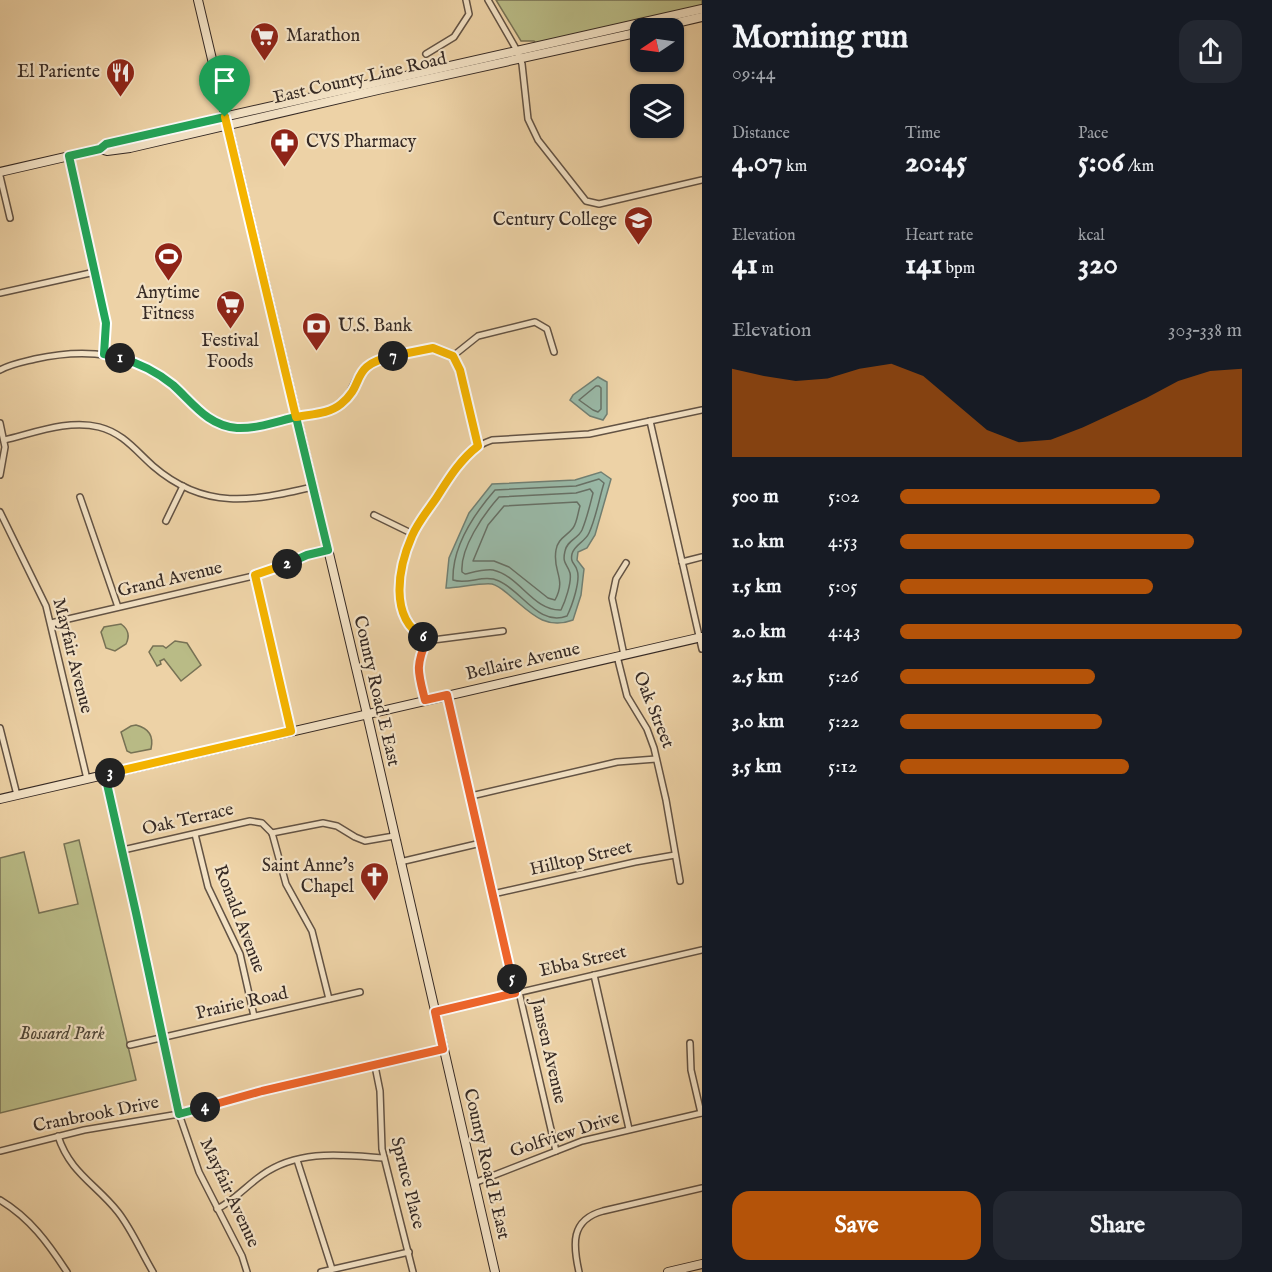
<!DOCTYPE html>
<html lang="en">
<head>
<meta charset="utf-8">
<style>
	:root { --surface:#171b24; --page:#242831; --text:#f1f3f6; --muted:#9ea1a6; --accent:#b45309 }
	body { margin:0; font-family:"IM FELL English",serif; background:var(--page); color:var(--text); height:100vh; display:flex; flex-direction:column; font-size:22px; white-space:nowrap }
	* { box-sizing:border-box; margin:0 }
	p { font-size:20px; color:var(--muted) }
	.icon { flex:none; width:33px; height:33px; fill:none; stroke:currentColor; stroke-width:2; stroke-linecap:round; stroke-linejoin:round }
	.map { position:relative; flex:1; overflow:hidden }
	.details { display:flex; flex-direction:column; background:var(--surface); width:570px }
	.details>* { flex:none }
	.needle { width:39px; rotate:257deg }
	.fabs { position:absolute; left:630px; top:18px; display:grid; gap:12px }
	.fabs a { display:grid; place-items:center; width:54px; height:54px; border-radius:12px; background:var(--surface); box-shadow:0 2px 4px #0004; font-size:30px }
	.pin { position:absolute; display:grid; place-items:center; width:51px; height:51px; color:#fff; margin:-62px -26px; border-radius:50% 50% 50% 0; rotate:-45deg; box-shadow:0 0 6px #0007 }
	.pin .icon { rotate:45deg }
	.km { position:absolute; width:30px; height:30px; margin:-15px; border-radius:50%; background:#222; color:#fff; font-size:16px; line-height:30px; text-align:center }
	.round { display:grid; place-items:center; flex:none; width:63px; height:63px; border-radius:18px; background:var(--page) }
	.head { display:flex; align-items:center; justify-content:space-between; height:102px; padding:0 30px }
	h1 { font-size:33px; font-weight:700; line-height:45px }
	.stats { display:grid; grid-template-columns:repeat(3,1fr); gap:9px; height:102px; padding:6px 30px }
	.stats div { display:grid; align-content:center }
	.stats b { font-size:30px; font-weight:700 }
	.stats small { font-size:16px; font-weight:400 }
	.stats p { font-size:16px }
	.chart { height:168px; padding:12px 30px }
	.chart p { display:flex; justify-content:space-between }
	.chart svg { width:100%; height:108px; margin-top:6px; fill:var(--accent); opacity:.7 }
	.button { display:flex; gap:12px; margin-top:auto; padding:12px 30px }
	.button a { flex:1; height:69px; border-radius:18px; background:var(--accent); color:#fff; font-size:24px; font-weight:700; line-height:69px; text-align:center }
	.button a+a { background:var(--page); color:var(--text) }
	ul { padding:0 30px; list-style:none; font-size:20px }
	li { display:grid; grid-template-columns:96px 72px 1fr; align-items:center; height:45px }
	li i { height:15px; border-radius:8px; background:var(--accent) }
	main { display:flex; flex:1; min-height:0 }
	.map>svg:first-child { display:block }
</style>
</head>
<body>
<main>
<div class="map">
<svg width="702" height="1272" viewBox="0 0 702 1272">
	<rect width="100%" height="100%" fill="#edd2a6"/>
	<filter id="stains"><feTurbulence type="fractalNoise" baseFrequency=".00333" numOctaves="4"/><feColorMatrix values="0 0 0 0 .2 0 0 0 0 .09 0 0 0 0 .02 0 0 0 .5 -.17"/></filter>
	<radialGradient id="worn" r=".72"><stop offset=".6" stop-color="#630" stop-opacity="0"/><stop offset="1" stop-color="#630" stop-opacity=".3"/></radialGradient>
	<g fill="#b9bb86" stroke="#777255" stroke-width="1.5">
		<polygon points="496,0 702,0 702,9 539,47 534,41 521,41"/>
		<path d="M121 624C128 629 130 636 126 644L115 651 106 648 101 632 104 627Z"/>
		<polygon points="175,641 187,643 201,665 181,681 164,659 160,661 161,664 157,666 149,652 153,646 163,646 166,648"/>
		<path d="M136 725C148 728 154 736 151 749L131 753 127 751 121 732 131 726Z"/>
		<polygon points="79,840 136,1080 0,1113 0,858 24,852 39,913 78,904 64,844"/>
	</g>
	<g fill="#99b8a6" stroke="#717f72" stroke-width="1.5">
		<polygon points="598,377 607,382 607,414 603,420 590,416 570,400 573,395"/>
		<path d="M601 472 611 479 595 535 587 548 578 552 577 560 584 569 581 595 573 620C544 631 529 611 508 594 503 590 499 586 492 584 484 582 457 588 446 588L449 558 469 513 492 484 575 480Z"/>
	</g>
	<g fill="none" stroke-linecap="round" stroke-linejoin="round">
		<g stroke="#677065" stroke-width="1.5">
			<polygon points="596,386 599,386 601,388 601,409 598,412 593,410 579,400"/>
			<path d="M599 479 604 483C599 499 596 518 589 533 585 542 574 545 572 554 570 563 575 563 577 570 581 580 572 606 567 616 539 627 522 591 499 581 484 574 468 585 453 580 452 547 474 514 495 490L576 486Z"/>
			<path d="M590 489 593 493C590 505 587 518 582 530 578 539 567 540 565 551 562 564 567 563 570 573 572 582 565 602 561 610 533 611 520 576 493 570 484 569 474 572 465 574L462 572C460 548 483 515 499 497L576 493Z"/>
			<path d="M577 502 580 506C578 512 577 523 573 528 566 537 558 538 556 550 552 572 567 578 555 600L548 598 509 567 494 561H473L488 525 504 506Z"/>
		</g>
		<defs>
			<g id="street">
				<polyline points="488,0 515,47 522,64 528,119 538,140 586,201 599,204 702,180"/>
				<polyline points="426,54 454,37 469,14 466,0"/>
				<polyline points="69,156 104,313 107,333 104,354"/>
				<polyline points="0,176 10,218"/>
				<polyline points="0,293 95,272"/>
				<polyline points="453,356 478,336 535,322 547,329 554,352"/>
				<path d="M0 370C11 364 23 362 35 359 84 348 134 352 174 386 190 400 202 419 223 425 248 433 300 416 327 412 356 399 348 383 366 367 375 359 388 357 400 355 421 350 446 342 458 365L478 446"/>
				<polyline points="650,421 702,649"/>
				<polyline points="0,423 5,447 0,475"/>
				<path d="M4 440C34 433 69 419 99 427 123 433 136 451 153 466 205 511 252 501 313 487"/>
				<polyline points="80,497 118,607"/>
				<polyline points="0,512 46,606 87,779"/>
				<polyline points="374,515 413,534"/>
				<polyline points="166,521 183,486"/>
				<polyline points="682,562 702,557"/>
				<polyline points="255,575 291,731"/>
				<polyline points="51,623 262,574 307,556 328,550"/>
				<path d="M503 631 433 640C387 628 397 566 414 533 422 518 432 505 441 490 449 478 457 464 468 454 476 447 483 443 492 440L589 434 702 410"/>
				<polyline points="624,655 612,598 616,579 626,563"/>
				<polyline points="617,656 627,696 647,729 654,748 666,800 680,881"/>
				<polyline points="447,695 515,993"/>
				<path d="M425 700C419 673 416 666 427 639"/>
				<polyline points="0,728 17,795"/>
				<polyline points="105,775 123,850 179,1114 199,1172 242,1256 247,1272"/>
				<polyline points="471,796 617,762 656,759"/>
				<polyline points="272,833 286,884 312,931 329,999"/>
				<polyline points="272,833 323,823 337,826 355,837 365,841 394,836"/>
				<polyline points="195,834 208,887 240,954 254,1016"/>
				<polyline points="123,850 250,821 262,823 272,833"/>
				<polyline points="400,862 481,843"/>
				<polyline points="493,894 635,862 675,855"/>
				<polyline points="594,975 629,1129"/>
				<polyline points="519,992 556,1151"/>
				<polyline points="435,1012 702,950"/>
				<polyline points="690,1043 691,1070 701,1113"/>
				<polyline points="130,1045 360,992"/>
				<polyline points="375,1066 380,1091 382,1149 413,1272"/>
				<path d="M58 1136C70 1173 96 1184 118 1212 132 1230 141 1252 153 1272"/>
				<polyline points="0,1151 84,1130 179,1114 263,1091 443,1049"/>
				<polyline points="297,1160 332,1269"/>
				<polyline points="474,1183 582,1141 702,1113"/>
				<path d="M0 1200C30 1218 48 1243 67 1272"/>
				<path d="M217 1209C235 1200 246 1186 262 1175 299 1149 342 1155 384 1158"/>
				<polyline points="321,1272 409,1252"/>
				<path d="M579 1272C573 1245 570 1220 603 1211L702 1188"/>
			</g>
			<g id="secondary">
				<polyline points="198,0 367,714 495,1272"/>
				<polyline points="655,28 702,17"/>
				<polyline points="100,149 107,151 130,148 378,90 640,32"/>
				<polyline points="0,172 100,149 106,144 188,125 702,9"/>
				<polyline points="0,799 702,637"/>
				<polyline points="668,1272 702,1264"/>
			</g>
		</defs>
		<use href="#street" stroke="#635344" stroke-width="8"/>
		<use href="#secondary" stroke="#352924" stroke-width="10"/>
		<use href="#street" stroke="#f3e2c5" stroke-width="5"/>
		<use href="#secondary" stroke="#f3e2c5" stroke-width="8"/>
	</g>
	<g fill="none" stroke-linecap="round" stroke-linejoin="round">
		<defs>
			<polyline id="split-1" points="120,358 104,354 106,323 69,156 100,149 106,144 225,117"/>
			<path id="split-2" d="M120 358C139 363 157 372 173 385 193 403 208 426 237 428 257 429 278 421 296 417L328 550 307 555 287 564"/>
			<polyline id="split-3" points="110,773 291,731 255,575 287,564"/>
			<polyline id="split-4" points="110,773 105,775 136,913 179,1114 205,1107"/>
			<polyline id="split-5" points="205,1107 262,1091 443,1049 435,1012 515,993 512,979"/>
			<path id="split-6" d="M423 637 427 639C415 667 418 672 425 700L447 695 512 979"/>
			<path id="split-7" d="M393 356 433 348 453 356 460 370 478 446C460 460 449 478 437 497 429 509 418 522 412 536 398 568 389 617 423 637"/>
			<path id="split-8" d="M225 117 296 417C311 414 329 414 341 404 367 383 348 366 393 356"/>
		</defs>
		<use href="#split-1" stroke="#fff" stroke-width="12"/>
		<use href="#split-2" stroke="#fff" stroke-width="12"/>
		<use href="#split-3" stroke="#fff" stroke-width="12"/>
		<use href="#split-4" stroke="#fff" stroke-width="12"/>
		<use href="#split-5" stroke="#fff" stroke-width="12"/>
		<use href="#split-6" stroke="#fff" stroke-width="12"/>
		<use href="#split-7" stroke="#fff" stroke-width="12"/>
		<use href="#split-8" stroke="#fff" stroke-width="12"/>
		<use href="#split-1" stroke="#22a559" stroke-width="8"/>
		<use href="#split-2" stroke="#22a559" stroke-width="8"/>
		<use href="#split-3" stroke="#f5b400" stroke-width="8"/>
		<use href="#split-4" stroke="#22a559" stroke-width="8"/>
		<use href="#split-5" stroke="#f0652b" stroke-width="8"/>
		<use href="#split-6" stroke="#f0652b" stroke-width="8"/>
		<use href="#split-7" stroke="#f5b400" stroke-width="8"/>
		<use href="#split-8" stroke="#f5b400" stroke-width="8"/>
	</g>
	<defs>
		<symbol id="supermarket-pin" viewBox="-11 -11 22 30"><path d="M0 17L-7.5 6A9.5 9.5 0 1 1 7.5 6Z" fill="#8f2418" stroke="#f3e2c5"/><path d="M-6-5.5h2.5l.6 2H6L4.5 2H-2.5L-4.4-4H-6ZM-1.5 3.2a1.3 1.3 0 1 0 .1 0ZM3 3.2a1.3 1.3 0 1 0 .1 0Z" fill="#fff"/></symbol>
		<symbol id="restaurant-pin" viewBox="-11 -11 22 30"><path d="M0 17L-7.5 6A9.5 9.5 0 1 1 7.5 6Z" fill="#8f2418" stroke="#f3e2c5"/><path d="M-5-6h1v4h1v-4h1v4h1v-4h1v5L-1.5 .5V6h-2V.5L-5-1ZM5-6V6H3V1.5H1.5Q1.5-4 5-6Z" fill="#fff"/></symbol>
		<symbol id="pharmacy-pin" viewBox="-11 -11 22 30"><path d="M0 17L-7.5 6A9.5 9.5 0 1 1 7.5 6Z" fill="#8f2418" stroke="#f3e2c5"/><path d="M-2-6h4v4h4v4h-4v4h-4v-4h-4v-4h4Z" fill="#fff"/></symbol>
		<symbol id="university-pin" viewBox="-11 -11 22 30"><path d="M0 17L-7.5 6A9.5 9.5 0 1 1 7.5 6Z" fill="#8f2418" stroke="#f3e2c5"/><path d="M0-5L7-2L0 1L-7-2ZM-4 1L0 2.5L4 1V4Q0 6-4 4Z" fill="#fff"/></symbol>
		<symbol id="stadium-pin" viewBox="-11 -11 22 30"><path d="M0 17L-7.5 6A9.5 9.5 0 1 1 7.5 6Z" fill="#8f2418" stroke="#f3e2c5"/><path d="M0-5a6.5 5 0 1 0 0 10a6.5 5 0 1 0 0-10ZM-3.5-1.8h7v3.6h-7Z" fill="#fff"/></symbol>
		<symbol id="bank-pin" viewBox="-11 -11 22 30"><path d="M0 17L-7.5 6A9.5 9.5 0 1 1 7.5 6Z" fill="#8f2418" stroke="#f3e2c5"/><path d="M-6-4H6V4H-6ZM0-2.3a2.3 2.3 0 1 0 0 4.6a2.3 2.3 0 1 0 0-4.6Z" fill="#fff"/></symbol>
		<symbol id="church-pin" viewBox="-11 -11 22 30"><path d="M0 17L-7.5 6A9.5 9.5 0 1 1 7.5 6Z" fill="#8f2418" stroke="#f3e2c5"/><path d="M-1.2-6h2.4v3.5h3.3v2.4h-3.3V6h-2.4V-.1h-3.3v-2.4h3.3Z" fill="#fff"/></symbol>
	</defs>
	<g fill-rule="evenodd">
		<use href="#supermarket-pin" x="248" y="20" width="33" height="45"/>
		<use href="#restaurant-pin" x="104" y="56" width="33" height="45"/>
		<use href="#pharmacy-pin" x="268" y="126" width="33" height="45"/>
		<use href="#university-pin" x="622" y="204" width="33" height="45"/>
		<use href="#stadium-pin" x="152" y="240" width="33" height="45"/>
		<use href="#supermarket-pin" x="214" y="288" width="33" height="45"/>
		<use href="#bank-pin" x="300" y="310" width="33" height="45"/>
		<use href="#church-pin" x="358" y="860" width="33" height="45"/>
	</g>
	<g text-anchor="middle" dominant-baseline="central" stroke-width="4.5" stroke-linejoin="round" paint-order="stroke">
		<g font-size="18" fill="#352924" stroke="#f3e2c5" text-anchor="start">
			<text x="286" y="36">Marathon</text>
			<text x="100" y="72" text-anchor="end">El Pariente</text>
			<text x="306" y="142">CVS Pharmacy</text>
			<text x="617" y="220" text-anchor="end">Century College</text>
			<text x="168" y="293" text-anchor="middle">Anytime<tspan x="168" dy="21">Fitness</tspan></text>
			<text x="338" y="326">U.S. Bank</text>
			<text x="230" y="341" text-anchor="middle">Festival<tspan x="230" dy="21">Foods</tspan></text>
			<text x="354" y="866" text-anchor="end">Saint Anne's<tspan x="354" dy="21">Chapel</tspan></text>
		</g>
		<g font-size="18" fill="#352924" stroke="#f3e2c5">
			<text transform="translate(360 79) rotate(-13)">East County Line Road</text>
			<text transform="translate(170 580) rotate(-13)">Grand Avenue</text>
			<text transform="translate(72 656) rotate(76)">Mayfair Avenue</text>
			<text transform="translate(523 662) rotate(-13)">Bellaire Avenue</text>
			<text transform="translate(376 691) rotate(77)">County Road E East</text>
			<text transform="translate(653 710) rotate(68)">Oak Street</text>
			<text transform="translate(188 820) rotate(-13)">Oak Terrace</text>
			<text transform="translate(581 859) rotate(-13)">Hilltop Street</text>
			<text transform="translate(239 919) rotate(69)">Ronald Avenue</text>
			<text transform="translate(583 962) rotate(-13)">Ebba Street</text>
			<text transform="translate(242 1004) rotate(-13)">Prairie Road</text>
			<text transform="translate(548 1051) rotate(77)">Jansen Avenue</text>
			<text transform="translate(96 1115) rotate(-11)">Cranbrook Drive</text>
			<text transform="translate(565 1135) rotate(-18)">Golfview Drive</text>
			<text transform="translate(486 1164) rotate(77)">County Road E East</text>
			<text transform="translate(407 1183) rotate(76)">Spruce Place</text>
			<text transform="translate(229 1193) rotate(65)">Mayfair Avenue</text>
		</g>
		<g font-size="18" font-style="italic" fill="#4f4638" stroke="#f3e2c5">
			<text x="62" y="1034">Bossard Park</text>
		</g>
	</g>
	<rect width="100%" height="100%" filter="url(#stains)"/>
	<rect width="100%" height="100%" fill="url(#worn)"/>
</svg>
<div class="fabs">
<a><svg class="needle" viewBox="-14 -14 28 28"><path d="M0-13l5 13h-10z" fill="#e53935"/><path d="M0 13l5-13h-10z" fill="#9ea1a6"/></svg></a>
<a><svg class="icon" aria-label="layers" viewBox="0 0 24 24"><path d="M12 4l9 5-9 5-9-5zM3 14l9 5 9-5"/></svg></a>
</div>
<div class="pin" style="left:225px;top:117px;background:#1e9e55"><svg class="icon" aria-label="arrive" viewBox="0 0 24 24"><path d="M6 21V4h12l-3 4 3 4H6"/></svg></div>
<b class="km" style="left:120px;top:358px">1</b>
<b class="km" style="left:287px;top:564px">2</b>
<b class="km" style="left:110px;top:773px">3</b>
<b class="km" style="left:205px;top:1107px">4</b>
<b class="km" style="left:512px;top:979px">5</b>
<b class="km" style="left:423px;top:637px">6</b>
<b class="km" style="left:393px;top:356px">7</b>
</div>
<section class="details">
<div class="head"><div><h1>Morning run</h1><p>09:44</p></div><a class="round"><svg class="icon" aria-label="share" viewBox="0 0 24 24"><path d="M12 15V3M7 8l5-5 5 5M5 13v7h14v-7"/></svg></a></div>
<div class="stats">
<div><p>Distance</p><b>4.07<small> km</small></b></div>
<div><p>Time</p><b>20:45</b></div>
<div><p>Pace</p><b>5:06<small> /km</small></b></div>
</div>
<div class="stats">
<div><p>Elevation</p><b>41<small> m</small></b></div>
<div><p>Heart rate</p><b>141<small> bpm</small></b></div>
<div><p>kcal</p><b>320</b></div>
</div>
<div class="chart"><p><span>Elevation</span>303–338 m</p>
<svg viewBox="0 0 160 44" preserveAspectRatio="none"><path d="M0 44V8L10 11L20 13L30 12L40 8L50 6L60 11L70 22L80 33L90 38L100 37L110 32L120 26L130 20L140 13L150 9L160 8V44z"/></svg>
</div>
<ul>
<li><b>500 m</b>5:02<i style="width:76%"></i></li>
<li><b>1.0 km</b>4:53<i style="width:86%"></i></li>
<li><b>1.5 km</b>5:05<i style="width:74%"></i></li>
<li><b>2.0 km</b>4:43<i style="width:100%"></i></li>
<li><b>2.5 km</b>5:26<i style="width:57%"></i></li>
<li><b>3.0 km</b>5:22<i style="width:59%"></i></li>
<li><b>3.5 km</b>5:12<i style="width:67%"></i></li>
</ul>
<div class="button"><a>Save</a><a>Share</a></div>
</section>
</main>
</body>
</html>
